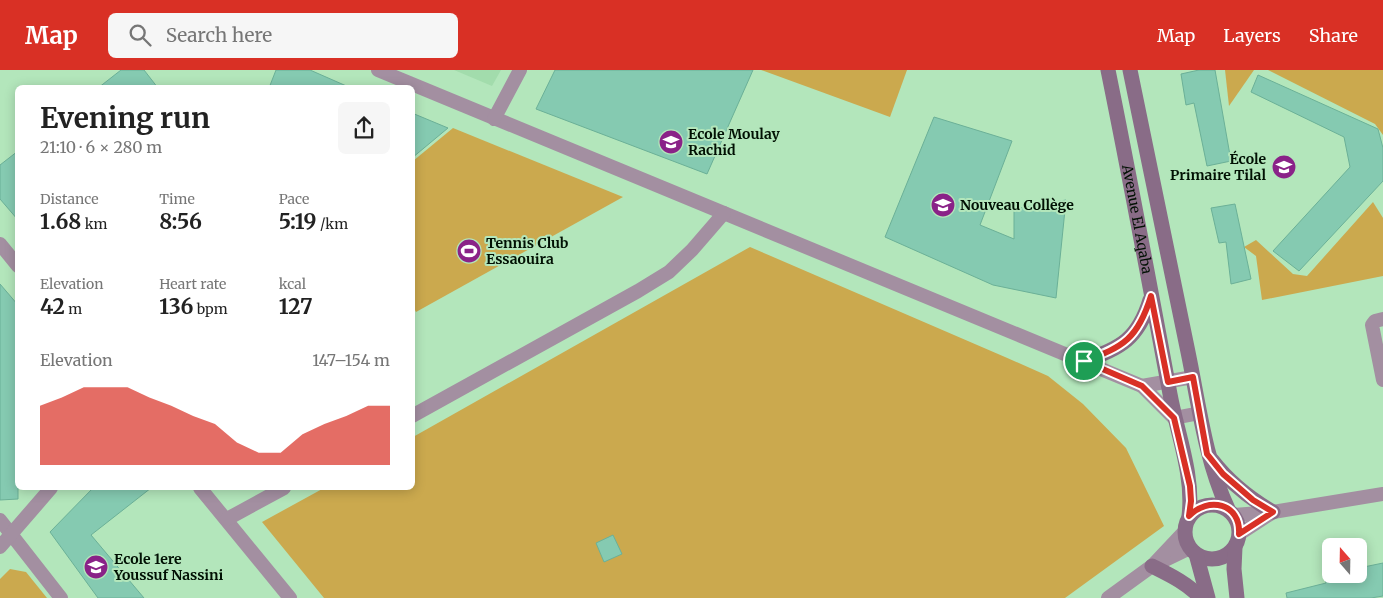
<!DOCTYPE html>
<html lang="en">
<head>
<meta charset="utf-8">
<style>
	:root { --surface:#fff; --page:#f6f6f6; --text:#222; --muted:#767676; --accent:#d93025 }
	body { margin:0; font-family:Merriweather,serif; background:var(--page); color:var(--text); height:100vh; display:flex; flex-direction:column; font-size:19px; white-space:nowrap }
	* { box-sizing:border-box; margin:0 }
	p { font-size:16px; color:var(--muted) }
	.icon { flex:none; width:28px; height:28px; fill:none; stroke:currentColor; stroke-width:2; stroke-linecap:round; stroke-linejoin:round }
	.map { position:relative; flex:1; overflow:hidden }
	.side { position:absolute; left:15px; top:15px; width:400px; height:405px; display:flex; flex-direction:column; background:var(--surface); border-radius:8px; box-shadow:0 2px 12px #0003 }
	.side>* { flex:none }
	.needle { width:32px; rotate:340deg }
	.fabs { position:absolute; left:1322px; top:468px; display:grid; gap:10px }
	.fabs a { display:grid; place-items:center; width:45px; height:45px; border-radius:8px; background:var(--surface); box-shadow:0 2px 12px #0003; font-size:25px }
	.pin { position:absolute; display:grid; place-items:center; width:42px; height:42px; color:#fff; margin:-21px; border:2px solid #fff; border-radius:50%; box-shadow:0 1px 5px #0007 }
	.round { display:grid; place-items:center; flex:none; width:52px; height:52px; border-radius:8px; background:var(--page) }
	.head { display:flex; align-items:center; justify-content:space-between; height:85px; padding:0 25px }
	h1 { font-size:28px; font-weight:700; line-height:38px }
	.stats { display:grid; grid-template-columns:repeat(3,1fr); gap:8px; height:85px; padding:5px 25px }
	.stats div { display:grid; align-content:center }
	.stats b { font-size:21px; font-weight:700 }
	.stats small { font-size:14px; font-weight:400 }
	.stats p { font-size:14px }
	.chart { height:140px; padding:10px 25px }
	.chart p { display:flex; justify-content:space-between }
	.chart svg { width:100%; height:90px; margin-top:5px; fill:var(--accent); opacity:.7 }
	header { display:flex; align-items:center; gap:30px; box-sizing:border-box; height:70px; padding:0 25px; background:var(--accent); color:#fff }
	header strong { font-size:24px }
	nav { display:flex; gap:28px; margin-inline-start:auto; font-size:18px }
	.search { width:350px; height:45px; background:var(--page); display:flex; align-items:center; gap:12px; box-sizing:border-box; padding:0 18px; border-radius:8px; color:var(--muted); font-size:19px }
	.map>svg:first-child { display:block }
</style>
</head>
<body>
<header>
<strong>Map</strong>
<div class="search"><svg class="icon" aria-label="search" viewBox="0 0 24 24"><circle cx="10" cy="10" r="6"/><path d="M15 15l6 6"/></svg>Search here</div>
<nav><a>Map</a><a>Layers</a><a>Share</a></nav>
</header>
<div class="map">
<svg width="1383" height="528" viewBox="0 0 1383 528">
	<rect width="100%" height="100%" fill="#b3e6bb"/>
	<polygon fill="#a2dcac" points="454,0 501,0 492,16"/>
	<g fill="#cba94e">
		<polygon points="761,0 907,0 890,47"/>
		<polygon points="1225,0 1254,0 1229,36"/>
		<polygon points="1268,0 1383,0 1383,65 1375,54"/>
		<polygon points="453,58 623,127 416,242 412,235 413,91"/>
		<polygon points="1373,132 1383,148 1383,206 1262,230 1256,186 1244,177 1256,170 1293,204 1307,206"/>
		<polygon points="750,177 1005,287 1048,306 1083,334 1126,378 1164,456 1065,528 324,528 262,452 324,418 412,418 413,367"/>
		<polygon points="10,499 26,502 47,528 0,528 0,509"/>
	</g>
	<g fill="#85cab1" stroke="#6bb097">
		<polygon points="121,0 144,0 158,18 98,18"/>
		<polygon points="276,0 310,0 351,18 269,18"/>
		<polygon points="555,0 753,0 707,104 536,39"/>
		<polygon points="1199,0 1215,0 1231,91 1207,96 1194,33 1186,35 1181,4"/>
		<polygon points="1258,5 1378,59 1383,78 1383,111 1299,201 1273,181 1350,97 1344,67 1251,22"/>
		<polygon points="412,43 448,58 412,88"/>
		<polygon points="934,47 1012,71 980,155 1014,169 1014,139 1066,130 1056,228 993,215 885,167"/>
		<polygon points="18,81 18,150 0,129 0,95"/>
		<polygon points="1235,134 1251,209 1231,214 1226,172 1219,173 1211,138"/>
		<polygon points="0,214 18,235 18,429 0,430"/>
		<polygon points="93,418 151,418 91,465 144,528 98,528 50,462"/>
		<polygon points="613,465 622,484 604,492 596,473"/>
		<polygon points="1383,493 1383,526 1371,528 1287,528 1286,523 1326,513 1324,504 1359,504 1359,498"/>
	</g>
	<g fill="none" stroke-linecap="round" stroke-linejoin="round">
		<g stroke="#a38fa1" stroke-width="14">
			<polyline points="378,0 1142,316 1174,348 1200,343"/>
			<polyline points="494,49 520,0"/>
			<polyline points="0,174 18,196"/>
			<polyline points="1383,249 1375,251 1372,255 1383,310"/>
			<polyline points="1142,316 1193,307"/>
			<polyline points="412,346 638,221 669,202 692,180 724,143"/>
			<polyline points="200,418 290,528"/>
			<polyline points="1234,445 1273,442 1383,424"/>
			<polyline points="227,449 284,418"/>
			<polyline points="0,450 61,528"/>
			<polyline points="1239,464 1270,444"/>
			<polyline points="0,477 51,418"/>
			<polyline points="1159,493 1190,478"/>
			<polyline points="1108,528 1152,496 1184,462"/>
		</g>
		<g stroke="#896c87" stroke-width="15">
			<path id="s1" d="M1108 0C1130 108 1150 216 1170 324 1177 363 1194 405 1189 446"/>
			<path d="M1130 0C1149 94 1168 188 1188 282 1199 335 1205 389 1228 439"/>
			<path d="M1084 291C1121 278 1138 269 1150 230"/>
			<path d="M1212 390C1229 412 1249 428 1273 442"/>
			<circle cx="1212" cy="462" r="27"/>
			<polyline points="1235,477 1234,499 1237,528"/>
			<polyline points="1196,484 1208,528"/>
			<path d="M1152 496C1170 505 1187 513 1201 528"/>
		</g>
	</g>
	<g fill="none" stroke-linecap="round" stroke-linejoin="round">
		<defs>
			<path id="route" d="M1151 226 1168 312 1193 307 1207 384 1223 404 1253 430 1273 442 1239 464C1241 433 1208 426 1189 446L1191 431 1190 416 1174 348 1142 316 1084 291C1124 277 1138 268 1151 226Z"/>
		</defs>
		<use href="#route" stroke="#fff" stroke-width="10"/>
		<use href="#route" stroke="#d93025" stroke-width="6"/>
	</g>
	<defs>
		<symbol id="school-disc" viewBox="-11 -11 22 22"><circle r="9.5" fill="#8a2288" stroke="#b3e6bb"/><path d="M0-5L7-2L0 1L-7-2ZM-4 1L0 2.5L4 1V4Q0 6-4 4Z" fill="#fff"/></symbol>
		<symbol id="stadium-disc" viewBox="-11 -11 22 22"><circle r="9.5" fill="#8a2288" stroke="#b3e6bb"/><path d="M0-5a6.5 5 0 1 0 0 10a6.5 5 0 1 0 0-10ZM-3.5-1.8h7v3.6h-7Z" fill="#fff"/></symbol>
	</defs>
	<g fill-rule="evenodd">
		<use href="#school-disc" x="657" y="58" width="28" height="28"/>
		<use href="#school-disc" x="1270" y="83" width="28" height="28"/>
		<use href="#school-disc" x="929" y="121" width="28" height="28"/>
		<use href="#stadium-disc" x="455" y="167" width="28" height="28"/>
		<use href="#school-disc" x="82" y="483" width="28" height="28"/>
	</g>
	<g text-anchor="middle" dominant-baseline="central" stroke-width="4" stroke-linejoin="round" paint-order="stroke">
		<g font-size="14" font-weight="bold" fill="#011003" stroke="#b3e6bb" text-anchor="start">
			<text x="688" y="64">Ecole Moulay<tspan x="688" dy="16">Rachid</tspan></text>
			<text x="1266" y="89" text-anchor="end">École<tspan x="1266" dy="16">Primaire Tilal</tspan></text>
			<text x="960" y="135">Nouveau Collège</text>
			<text x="486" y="173">Tennis Club<tspan x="486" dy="16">Essaouira</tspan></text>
			<text x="114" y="489">Ecole 1ere<tspan x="114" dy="16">Youssuf Nassini</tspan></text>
		</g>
		<g font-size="14" fill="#011003" stroke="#b3e6bb">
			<text stroke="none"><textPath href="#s1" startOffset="152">Avenue El Aqaba</textPath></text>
		</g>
	</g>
</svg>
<div class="fabs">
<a><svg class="needle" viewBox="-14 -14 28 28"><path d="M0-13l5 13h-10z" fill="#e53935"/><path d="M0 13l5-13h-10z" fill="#767676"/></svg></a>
</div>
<div class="pin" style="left:1084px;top:291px;background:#1e9e55"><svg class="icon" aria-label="arrive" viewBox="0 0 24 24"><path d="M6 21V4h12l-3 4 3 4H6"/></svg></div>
<section class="side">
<div class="head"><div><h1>Evening run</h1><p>21:10 · 6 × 280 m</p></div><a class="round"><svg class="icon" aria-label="share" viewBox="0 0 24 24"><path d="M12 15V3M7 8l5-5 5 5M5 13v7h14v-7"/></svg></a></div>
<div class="stats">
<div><p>Distance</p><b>1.68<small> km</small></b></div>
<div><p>Time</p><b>8:56</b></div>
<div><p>Pace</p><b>5:19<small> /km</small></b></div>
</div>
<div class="stats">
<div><p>Elevation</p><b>42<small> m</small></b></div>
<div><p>Heart rate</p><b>136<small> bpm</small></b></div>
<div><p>kcal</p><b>127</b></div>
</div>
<div class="chart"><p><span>Elevation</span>147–154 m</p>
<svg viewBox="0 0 160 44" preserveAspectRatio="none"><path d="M0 44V15L10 11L20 6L30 6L40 6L50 11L60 15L70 20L80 24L90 33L100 38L110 38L120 29L130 24L140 20L150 15L160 15V44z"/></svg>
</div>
</section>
</div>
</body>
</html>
